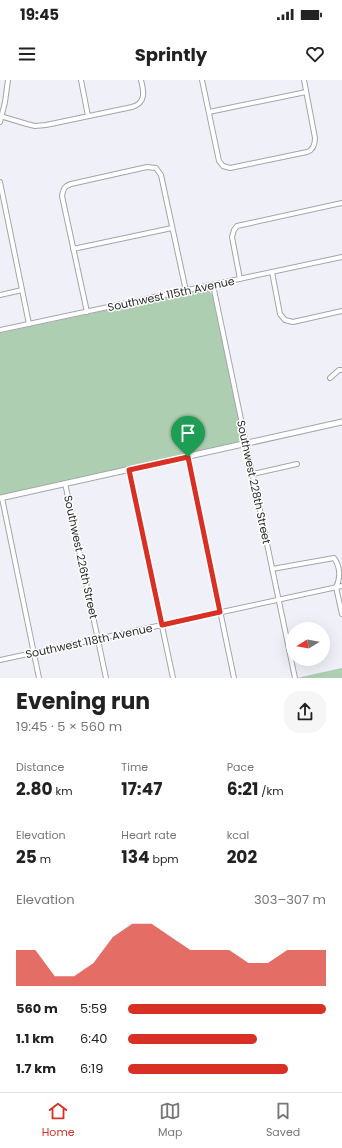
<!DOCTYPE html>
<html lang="en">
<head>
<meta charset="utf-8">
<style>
	:root { --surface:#fff; --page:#f6f6f6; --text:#222; --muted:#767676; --line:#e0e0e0; --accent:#d93025 }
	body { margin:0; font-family:Poppins,sans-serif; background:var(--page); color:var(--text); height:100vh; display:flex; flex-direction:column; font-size:15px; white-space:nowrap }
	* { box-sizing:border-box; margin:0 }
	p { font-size:13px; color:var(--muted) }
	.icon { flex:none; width:22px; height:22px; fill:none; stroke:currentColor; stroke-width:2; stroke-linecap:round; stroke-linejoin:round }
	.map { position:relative; height:598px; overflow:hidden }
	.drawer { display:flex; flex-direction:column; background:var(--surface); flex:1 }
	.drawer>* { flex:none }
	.needle { width:26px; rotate:259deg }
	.fabs { position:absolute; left:286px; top:542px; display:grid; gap:8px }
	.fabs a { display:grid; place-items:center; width:44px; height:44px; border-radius:50%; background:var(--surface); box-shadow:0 4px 16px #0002; font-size:20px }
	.pin { position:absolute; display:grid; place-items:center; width:34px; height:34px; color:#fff; margin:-41px -17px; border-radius:50% 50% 50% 0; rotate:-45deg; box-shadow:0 0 4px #0007 }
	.pin .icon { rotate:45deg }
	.round { display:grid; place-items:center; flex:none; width:42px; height:42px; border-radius:16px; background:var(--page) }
	.overview { display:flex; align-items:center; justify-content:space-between; height:68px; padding:0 16px }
	h1 { font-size:22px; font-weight:700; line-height:30px }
	.figures { display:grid; grid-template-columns:repeat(3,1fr); gap:6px; height:68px; padding:4px 16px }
	.figures div { display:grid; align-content:center }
	.figures b { font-size:17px; font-weight:700 }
	.figures small { font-size:11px; font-weight:400 }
	.figures p { font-size:11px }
	.chart { height:112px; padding:8px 16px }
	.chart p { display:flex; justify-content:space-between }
	.chart svg { width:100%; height:72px; margin-top:4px; fill:var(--accent); opacity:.7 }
	ul { padding:0 16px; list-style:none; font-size:13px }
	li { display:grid; grid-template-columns:64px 48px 1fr; align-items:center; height:30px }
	li i { height:10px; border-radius:5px; background:var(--accent) }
	.status { display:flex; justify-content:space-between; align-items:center; height:28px; padding:0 20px; background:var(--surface); direction:ltr }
	.status svg { height:11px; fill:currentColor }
	header { display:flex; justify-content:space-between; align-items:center; height:52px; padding:0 16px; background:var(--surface); font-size:18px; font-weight:700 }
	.tabs { display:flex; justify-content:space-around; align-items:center; height:56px; border-top:1px solid var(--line); background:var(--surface); font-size:11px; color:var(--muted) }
	.tabs a { display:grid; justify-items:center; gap:2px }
	.tabs .active { color:var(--accent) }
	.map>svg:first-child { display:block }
</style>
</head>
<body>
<div class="status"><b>19:45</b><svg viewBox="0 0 49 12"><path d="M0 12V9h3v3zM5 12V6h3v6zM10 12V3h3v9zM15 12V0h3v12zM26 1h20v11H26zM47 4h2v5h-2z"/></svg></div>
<header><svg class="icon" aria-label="menu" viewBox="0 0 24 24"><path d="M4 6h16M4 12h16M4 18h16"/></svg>Sprintly<svg class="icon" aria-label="heart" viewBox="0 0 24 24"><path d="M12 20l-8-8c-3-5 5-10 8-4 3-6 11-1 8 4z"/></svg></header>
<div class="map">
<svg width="342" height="598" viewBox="0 0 342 598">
	<rect width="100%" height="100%" fill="#f0f1f8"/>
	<g fill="#aeceb2">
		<polygon points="205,209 208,210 213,215 242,353 241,358 237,363 0,416 0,253"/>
		<polygon points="342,588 342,598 297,598 301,597"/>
	</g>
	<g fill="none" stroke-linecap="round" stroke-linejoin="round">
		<defs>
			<g id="minor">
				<polyline points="81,0 88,36"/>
				<path d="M202 0 219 81 223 86 230 88 307 72C313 70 315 64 315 58L304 0"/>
				<polyline points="209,32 306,12"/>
				<path d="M0 36 27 44 35 46 46 45 132 27C146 23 144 12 141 0"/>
				<polyline points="0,42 5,22 8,0"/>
				<polyline points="0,102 29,244"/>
				<polyline points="73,169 172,148"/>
				<polyline points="272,192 280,234 285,240 293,242 342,231"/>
				<polyline points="240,199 232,157 234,150 237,146 342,123"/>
				<polyline points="213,205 295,598"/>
				<polyline points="0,215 22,210"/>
				<path d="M87 232 62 116C63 110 64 106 71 104L147 87 156 88 161 95 186 211"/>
				<polyline points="0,250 342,177"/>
				<polyline points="330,298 339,290 342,290"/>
				<polyline points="188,377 234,598"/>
				<polyline points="129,390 173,598"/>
				<polyline points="253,394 297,384"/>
				<polyline points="65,403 106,598"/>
				<polyline points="2,418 39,598"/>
				<path d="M272 489 334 478C340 486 341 498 336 507"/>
				<polyline points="336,507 342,534"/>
				<polyline points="0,580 342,506"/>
			</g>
			<polyline id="tertiary" points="0,418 342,342"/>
		</defs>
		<use href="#minor" stroke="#a4a4ac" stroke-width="6"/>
		<use href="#tertiary" stroke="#a4a4ac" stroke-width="7"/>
		<use href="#minor" stroke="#fff" stroke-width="4"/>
		<use href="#tertiary" stroke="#fff" stroke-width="5"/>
	</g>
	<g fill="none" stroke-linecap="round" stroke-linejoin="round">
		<defs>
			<polygon id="route" points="188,377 220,532 162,545 129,390"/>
		</defs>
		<use href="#route" stroke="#fff" stroke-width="8"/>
		<use href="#route" stroke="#d93025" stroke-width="5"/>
	</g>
	<g text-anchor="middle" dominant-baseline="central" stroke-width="3" stroke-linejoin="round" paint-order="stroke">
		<g font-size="11" fill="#29292c" stroke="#fff">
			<text transform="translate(171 214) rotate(-12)">Southwest 115th Avenue</text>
			<text transform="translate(254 402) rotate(78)">Southwest 228th Street</text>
			<text transform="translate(81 477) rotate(78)">Southwest 226th Street</text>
			<text transform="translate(89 561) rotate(-12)">Southwest 118th Avenue</text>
		</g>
	</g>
</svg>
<div class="fabs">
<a><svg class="needle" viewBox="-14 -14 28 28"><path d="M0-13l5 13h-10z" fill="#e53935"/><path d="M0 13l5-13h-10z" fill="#767676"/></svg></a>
</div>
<div class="pin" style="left:188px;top:377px;background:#1e9e55"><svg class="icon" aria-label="arrive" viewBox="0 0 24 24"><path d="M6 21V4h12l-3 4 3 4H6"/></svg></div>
</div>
<section class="drawer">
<div class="overview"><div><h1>Evening run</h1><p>19:45 · 5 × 560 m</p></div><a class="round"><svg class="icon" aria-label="share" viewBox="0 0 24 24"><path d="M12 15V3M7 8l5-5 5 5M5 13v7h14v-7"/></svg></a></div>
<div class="figures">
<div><p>Distance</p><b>2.80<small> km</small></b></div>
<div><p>Time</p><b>17:47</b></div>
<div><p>Pace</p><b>6:21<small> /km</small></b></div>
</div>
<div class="figures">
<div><p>Elevation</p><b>25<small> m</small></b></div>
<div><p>Heart rate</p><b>134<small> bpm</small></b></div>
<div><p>kcal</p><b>202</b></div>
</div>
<div class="chart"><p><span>Elevation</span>303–307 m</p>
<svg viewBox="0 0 160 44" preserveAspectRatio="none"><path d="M0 44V22L10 22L20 38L30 38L40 30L50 14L60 6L70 6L80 14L90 22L100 22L110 22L120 30L130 30L140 22L150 22L160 22V44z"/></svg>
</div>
<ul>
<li><b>560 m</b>5:59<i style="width:100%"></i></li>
<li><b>1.1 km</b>6:40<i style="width:65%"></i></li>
<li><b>1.7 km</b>6:19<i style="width:81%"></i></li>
</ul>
</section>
<nav class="tabs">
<a class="active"><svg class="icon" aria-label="home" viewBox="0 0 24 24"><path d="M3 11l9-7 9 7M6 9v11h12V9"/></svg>Home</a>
<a><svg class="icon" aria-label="map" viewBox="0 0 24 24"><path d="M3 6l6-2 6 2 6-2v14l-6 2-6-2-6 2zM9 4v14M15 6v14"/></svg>Map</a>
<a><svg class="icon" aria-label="saved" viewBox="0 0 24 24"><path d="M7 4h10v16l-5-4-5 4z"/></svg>Saved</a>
</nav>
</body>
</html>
